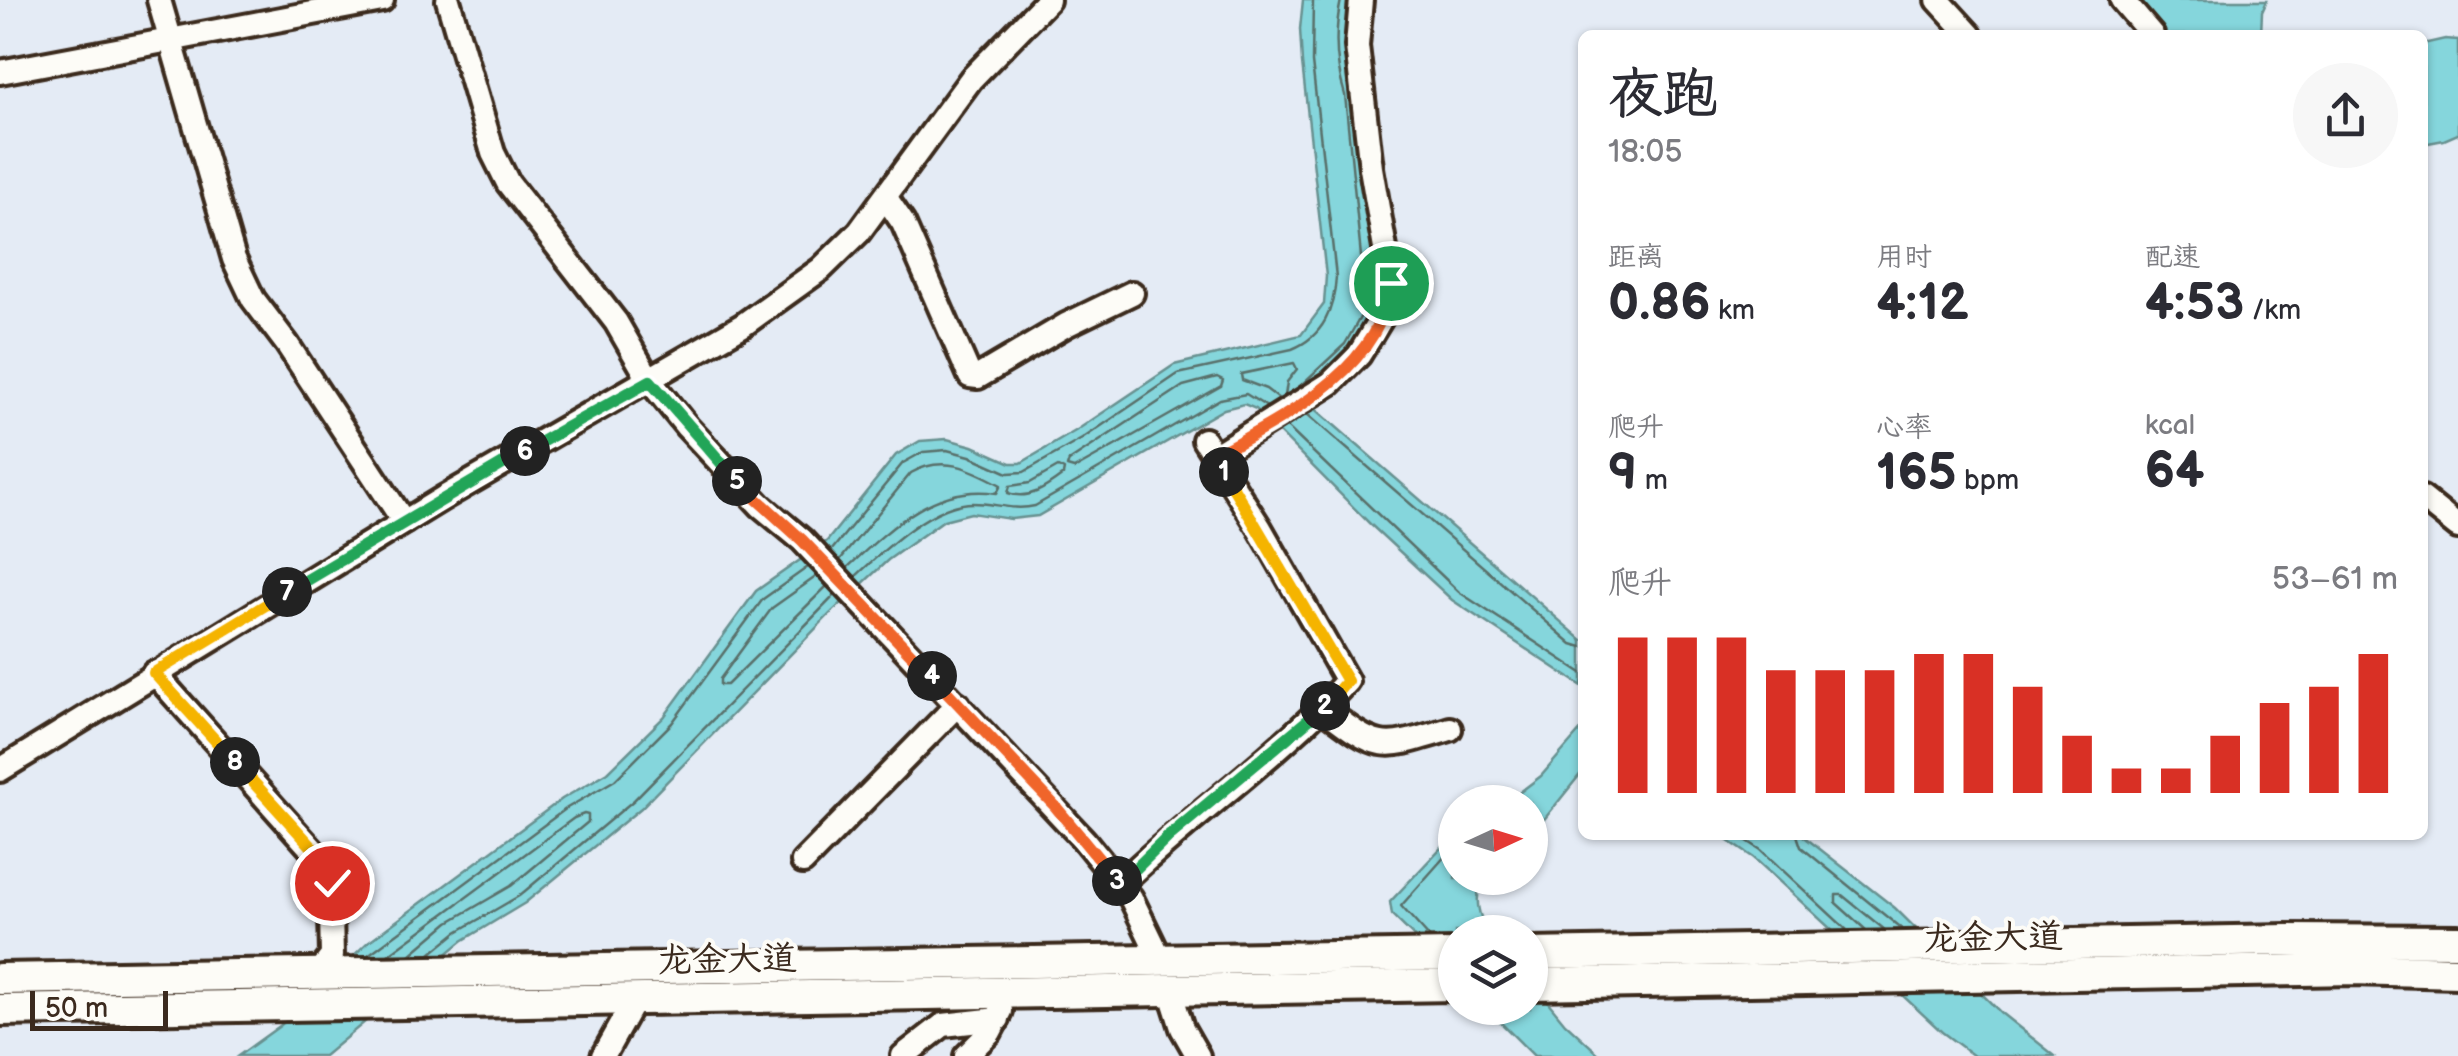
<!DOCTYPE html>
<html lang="zh">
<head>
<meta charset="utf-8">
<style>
	:root { --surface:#fff; --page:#f7f7f7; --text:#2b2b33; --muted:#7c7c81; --accent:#d93025 }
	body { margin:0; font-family:"Balsamiq Sans","LXGW WenKai TC",sans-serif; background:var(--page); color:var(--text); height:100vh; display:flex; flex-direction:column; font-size:38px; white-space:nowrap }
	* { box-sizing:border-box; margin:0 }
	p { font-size:32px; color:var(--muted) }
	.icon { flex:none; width:55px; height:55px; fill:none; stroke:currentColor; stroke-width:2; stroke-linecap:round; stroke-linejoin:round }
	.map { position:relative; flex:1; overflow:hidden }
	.details { position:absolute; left:1578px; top:30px; width:850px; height:810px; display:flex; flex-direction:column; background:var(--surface); border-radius:15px; box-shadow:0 2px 8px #0004 }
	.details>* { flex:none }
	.needle { width:65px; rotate:86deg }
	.tools { position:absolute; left:1438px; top:785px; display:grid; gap:20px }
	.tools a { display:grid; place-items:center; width:110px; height:110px; border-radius:50%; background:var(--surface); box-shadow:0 2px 8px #0004; font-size:50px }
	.scale { position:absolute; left:30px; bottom:25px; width:138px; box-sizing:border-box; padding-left:10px; border:5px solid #3b2a1e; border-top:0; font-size:28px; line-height:35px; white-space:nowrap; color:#3b2a1e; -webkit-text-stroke:8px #fdfcf7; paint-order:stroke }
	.pin { position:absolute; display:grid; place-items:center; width:85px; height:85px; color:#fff; margin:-42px; border:5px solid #fff; border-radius:50%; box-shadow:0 2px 10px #0007 }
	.km { position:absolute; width:50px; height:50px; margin:-25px; border-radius:50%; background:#222; color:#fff; font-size:28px; line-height:50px; text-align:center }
	.round { display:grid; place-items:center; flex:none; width:105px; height:105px; border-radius:52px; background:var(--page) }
	.overview { display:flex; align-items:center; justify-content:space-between; height:170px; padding:0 30px }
	h1 { font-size:55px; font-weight:800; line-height:75px }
	.stats { display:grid; grid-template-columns:repeat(3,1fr); gap:15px; height:170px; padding:10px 30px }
	.stats div { display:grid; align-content:center }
	.stats b { font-size:50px; font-weight:800 }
	.stats small { font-size:28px; font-weight:400 }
	.stats p { font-size:28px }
	.chart { height:280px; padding:20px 30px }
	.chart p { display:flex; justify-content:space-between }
	.chart svg { width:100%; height:180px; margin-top:10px; stroke:var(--accent); stroke-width:6 }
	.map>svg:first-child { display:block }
</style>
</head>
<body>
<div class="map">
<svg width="2458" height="1056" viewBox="0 0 2458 1056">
	<rect width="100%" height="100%" fill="#e4ebf5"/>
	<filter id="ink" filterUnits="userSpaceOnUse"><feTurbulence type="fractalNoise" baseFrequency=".01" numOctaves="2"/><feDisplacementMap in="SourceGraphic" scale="20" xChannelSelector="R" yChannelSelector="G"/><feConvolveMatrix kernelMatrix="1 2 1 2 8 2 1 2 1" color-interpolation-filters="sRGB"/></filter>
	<g filter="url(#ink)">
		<g fill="#85d6dc" stroke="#679190" stroke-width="2.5">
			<path d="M1303 0H1352C1345 32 1345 62 1354 93L1376 283V311L1311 405 1582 640V686L1452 600 1370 524 1256 409 1244 404 1224 409 1038 516 1011 519 971 513 944 520 888 560 830 614 641 808 525 903 462 941 324 1056H238L281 1025 368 942 562 799 608 772 664 717 756 591 827 541 896 455 920 441 947 439 973 446 1011 463H1021L1077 430 1174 365 1301 335 1324 304 1326 276 1302 63 1300 29Z"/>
			<polygon points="2129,0 2267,0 2262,11 2261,35 2161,35"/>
			<polygon points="2445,39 2458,40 2458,134 2444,140 2423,144 2423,44"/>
			<polygon points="1582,729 1582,772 1530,837 1530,802 1507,802 1541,776"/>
			<path d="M1455 833V878H1482C1475 898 1476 915 1490 932H1455V977L1392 915 1390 902Z"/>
			<polygon points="1720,835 1802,835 1895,908 2001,1013 2055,1056 1974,1056 1942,1032 1754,858"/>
			<polygon points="1530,980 1565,1023 1601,1056 1534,1056 1486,1008 1530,1008"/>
		</g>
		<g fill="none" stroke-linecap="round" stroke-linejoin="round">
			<g stroke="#596f6a" stroke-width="2.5">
				<polygon points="1217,377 1223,380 1221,386 1074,469 1067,467 1069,461 1183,386"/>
				<path d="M1299 387 1345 344 1366 307 1345 95C1335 63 1334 32 1341 0"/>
				<polyline points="1279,399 1266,389 1242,380 1241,374 1294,363 1297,369 1287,382 1285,396"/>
				<polyline points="1307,414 1572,644 1582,647"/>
				<polyline points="1287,427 1459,592 1582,673"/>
				<path d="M1058 467 1064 470 1063 475C1047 487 1029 501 1008 493L1010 486 1030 483Z"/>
				<path d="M831 551 903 463 923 452 947 450 970 456 1008 473 1024 472 1082 439 1178 374 1292 349C1324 336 1334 309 1336 277L1312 62 1313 0"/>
				<path d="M840 560 911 473C943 454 972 469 1001 485L997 493C935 483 890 528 847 568"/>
				<polyline points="817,576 772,608 720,679 720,685 727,685 827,586"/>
				<path d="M855 577C884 550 932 503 973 503 995 503 1013 511 1035 506L1220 399 1246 394 1267 407"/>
				<polyline points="1738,835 1761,850 1848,931"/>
				<polyline points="1797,835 1801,847 1903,930"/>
				<polyline points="1866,930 1836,903 1836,895 1842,895 1885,930"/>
				<polyline points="1430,938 1401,906 1455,845"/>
				<polyline points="430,954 457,932 519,896 634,800 835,595"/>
				<polyline points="368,955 567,808 615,780 672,723 763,599 808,567"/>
				<polyline points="388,955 574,818 584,814 588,815 588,822 511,886 449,922 410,955"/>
			</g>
			<defs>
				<g id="minor">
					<polyline points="159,0 234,259 253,299 287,344 404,522"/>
					<polyline points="448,0 493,153 508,183 616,322 650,381 687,427 761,506 802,540 1084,840 1131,898 1161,960"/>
					<polyline points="1938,0 1970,35"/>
					<polyline points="2122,0 2152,35"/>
					<polyline points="0,72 382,0"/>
					<polyline points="886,198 903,223 970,376 978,377 1066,325 1132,293"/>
					<polyline points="1214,456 1331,383 1359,355 1385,312 1391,283 1371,168 1357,46 1361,0"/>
					<polyline points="2422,498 2458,527"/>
					<polyline points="154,673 330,870 332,956 318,974"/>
					<path d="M1323 708C1381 753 1381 750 1450 729"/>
					<polyline points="0,770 443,498 743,325 821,269 859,232 971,79 1048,0"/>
					<polyline points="803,862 958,704"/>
					<path d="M1120 884C1193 814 1279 756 1347 681L1260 528 1204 440"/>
					<polyline points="1170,990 1182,1028 1198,1056"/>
					<polyline points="603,1056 635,999"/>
					<polyline points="903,1056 943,1025 998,1019"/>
					<polyline points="966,1056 990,1032 1001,1011"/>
				</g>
				<g id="major">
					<polyline points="1530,954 2287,940 2458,941"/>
					<polyline points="0,979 1455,955"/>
					<polyline points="1530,984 2353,969 2458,972"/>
					<polyline points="0,1010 1455,985"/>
				</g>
			</defs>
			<use href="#minor" stroke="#3b2a1e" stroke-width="30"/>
			<use href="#major" stroke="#3b2a1e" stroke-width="38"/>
			<use href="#minor" stroke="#fdfcf7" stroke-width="22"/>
			<use href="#major" stroke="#fdfcf7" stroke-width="30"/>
		</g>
	</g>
	<g fill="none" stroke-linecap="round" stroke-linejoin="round" filter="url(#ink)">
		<defs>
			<path id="split-1" d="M1224 472 1214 456C1284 417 1380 371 1391 283"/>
			<polyline id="split-2" points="1224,472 1347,681 1325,706"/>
			<polyline id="split-3" points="1117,881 1120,884 1168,837 1325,706"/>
			<polyline id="split-4" points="932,676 1055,806 1117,881"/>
			<polyline id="split-5" points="737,481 802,540 932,676"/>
			<polyline id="split-6" points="525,451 650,381 737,481"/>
			<polyline id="split-7" points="287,592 525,451"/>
			<polyline id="split-8" points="235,762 154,673 287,592"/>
			<polyline id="split-9" points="235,762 323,859 330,870 332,883"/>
		</defs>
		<use href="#split-1" stroke="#fff" stroke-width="20"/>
		<use href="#split-2" stroke="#fff" stroke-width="20"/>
		<use href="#split-3" stroke="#fff" stroke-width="20"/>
		<use href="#split-4" stroke="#fff" stroke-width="20"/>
		<use href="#split-5" stroke="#fff" stroke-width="20"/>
		<use href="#split-6" stroke="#fff" stroke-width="20"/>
		<use href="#split-7" stroke="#fff" stroke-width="20"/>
		<use href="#split-8" stroke="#fff" stroke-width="20"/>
		<use href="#split-9" stroke="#fff" stroke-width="20"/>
		<use href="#split-1" stroke="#f0652b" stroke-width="12"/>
		<use href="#split-2" stroke="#f5b400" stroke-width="12"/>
		<use href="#split-3" stroke="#22a559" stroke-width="12"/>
		<use href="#split-4" stroke="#f0652b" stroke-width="12"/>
		<use href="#split-5" stroke="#f0652b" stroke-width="12"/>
		<use href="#split-6" stroke="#22a559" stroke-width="12"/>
		<use href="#split-7" stroke="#22a559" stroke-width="12"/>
		<use href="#split-8" stroke="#f5b400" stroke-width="12"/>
		<use href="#split-9" stroke="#f5b400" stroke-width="12"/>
	</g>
	<g text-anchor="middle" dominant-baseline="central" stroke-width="8" stroke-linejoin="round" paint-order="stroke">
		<g font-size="35" fill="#3b2a1e" stroke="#fdfcf7">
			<text transform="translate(1993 938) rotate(-1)">龙金大道</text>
			<text transform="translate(727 960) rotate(-1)">龙金大道</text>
		</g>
	</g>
</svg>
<div class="tools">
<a><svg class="needle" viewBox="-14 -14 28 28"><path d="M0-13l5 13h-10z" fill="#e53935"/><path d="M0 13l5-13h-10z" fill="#7c7c81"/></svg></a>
<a><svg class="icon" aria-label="layers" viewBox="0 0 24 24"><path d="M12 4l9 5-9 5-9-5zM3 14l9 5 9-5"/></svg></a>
</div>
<div class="scale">50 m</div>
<div class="pin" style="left:1391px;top:283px;background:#1e9e55"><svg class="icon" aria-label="arrive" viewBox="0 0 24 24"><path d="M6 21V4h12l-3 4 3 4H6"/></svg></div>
<div class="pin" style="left:332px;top:883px;background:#d93025"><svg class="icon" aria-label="check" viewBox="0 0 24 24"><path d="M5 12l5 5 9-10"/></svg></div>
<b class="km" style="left:1224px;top:472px">1</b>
<b class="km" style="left:1325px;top:706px">2</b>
<b class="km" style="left:1117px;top:881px">3</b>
<b class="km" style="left:932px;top:676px">4</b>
<b class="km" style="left:737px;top:481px">5</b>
<b class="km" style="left:525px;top:451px">6</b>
<b class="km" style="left:287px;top:592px">7</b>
<b class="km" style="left:235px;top:762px">8</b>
<section class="details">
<div class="overview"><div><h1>夜跑</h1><p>18:05</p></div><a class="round"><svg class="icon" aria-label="share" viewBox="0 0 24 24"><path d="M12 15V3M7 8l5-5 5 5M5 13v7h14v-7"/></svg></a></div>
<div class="stats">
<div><p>距离</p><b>0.86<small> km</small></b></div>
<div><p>用时</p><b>4:12</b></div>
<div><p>配速</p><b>4:53<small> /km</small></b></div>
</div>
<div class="stats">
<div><p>爬升</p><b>9<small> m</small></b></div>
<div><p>心率</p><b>165<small> bpm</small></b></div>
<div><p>kcal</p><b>64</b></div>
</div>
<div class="chart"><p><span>爬升</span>53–61 m</p>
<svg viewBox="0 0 160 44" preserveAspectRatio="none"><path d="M5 44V6M15 44V6M25 44V6M35 44V14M45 44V14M55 44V14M65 44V10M75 44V10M85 44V18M95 44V30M105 44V38M115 44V38M125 44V30M135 44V22M145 44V18M155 44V10"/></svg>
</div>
</section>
</div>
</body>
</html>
